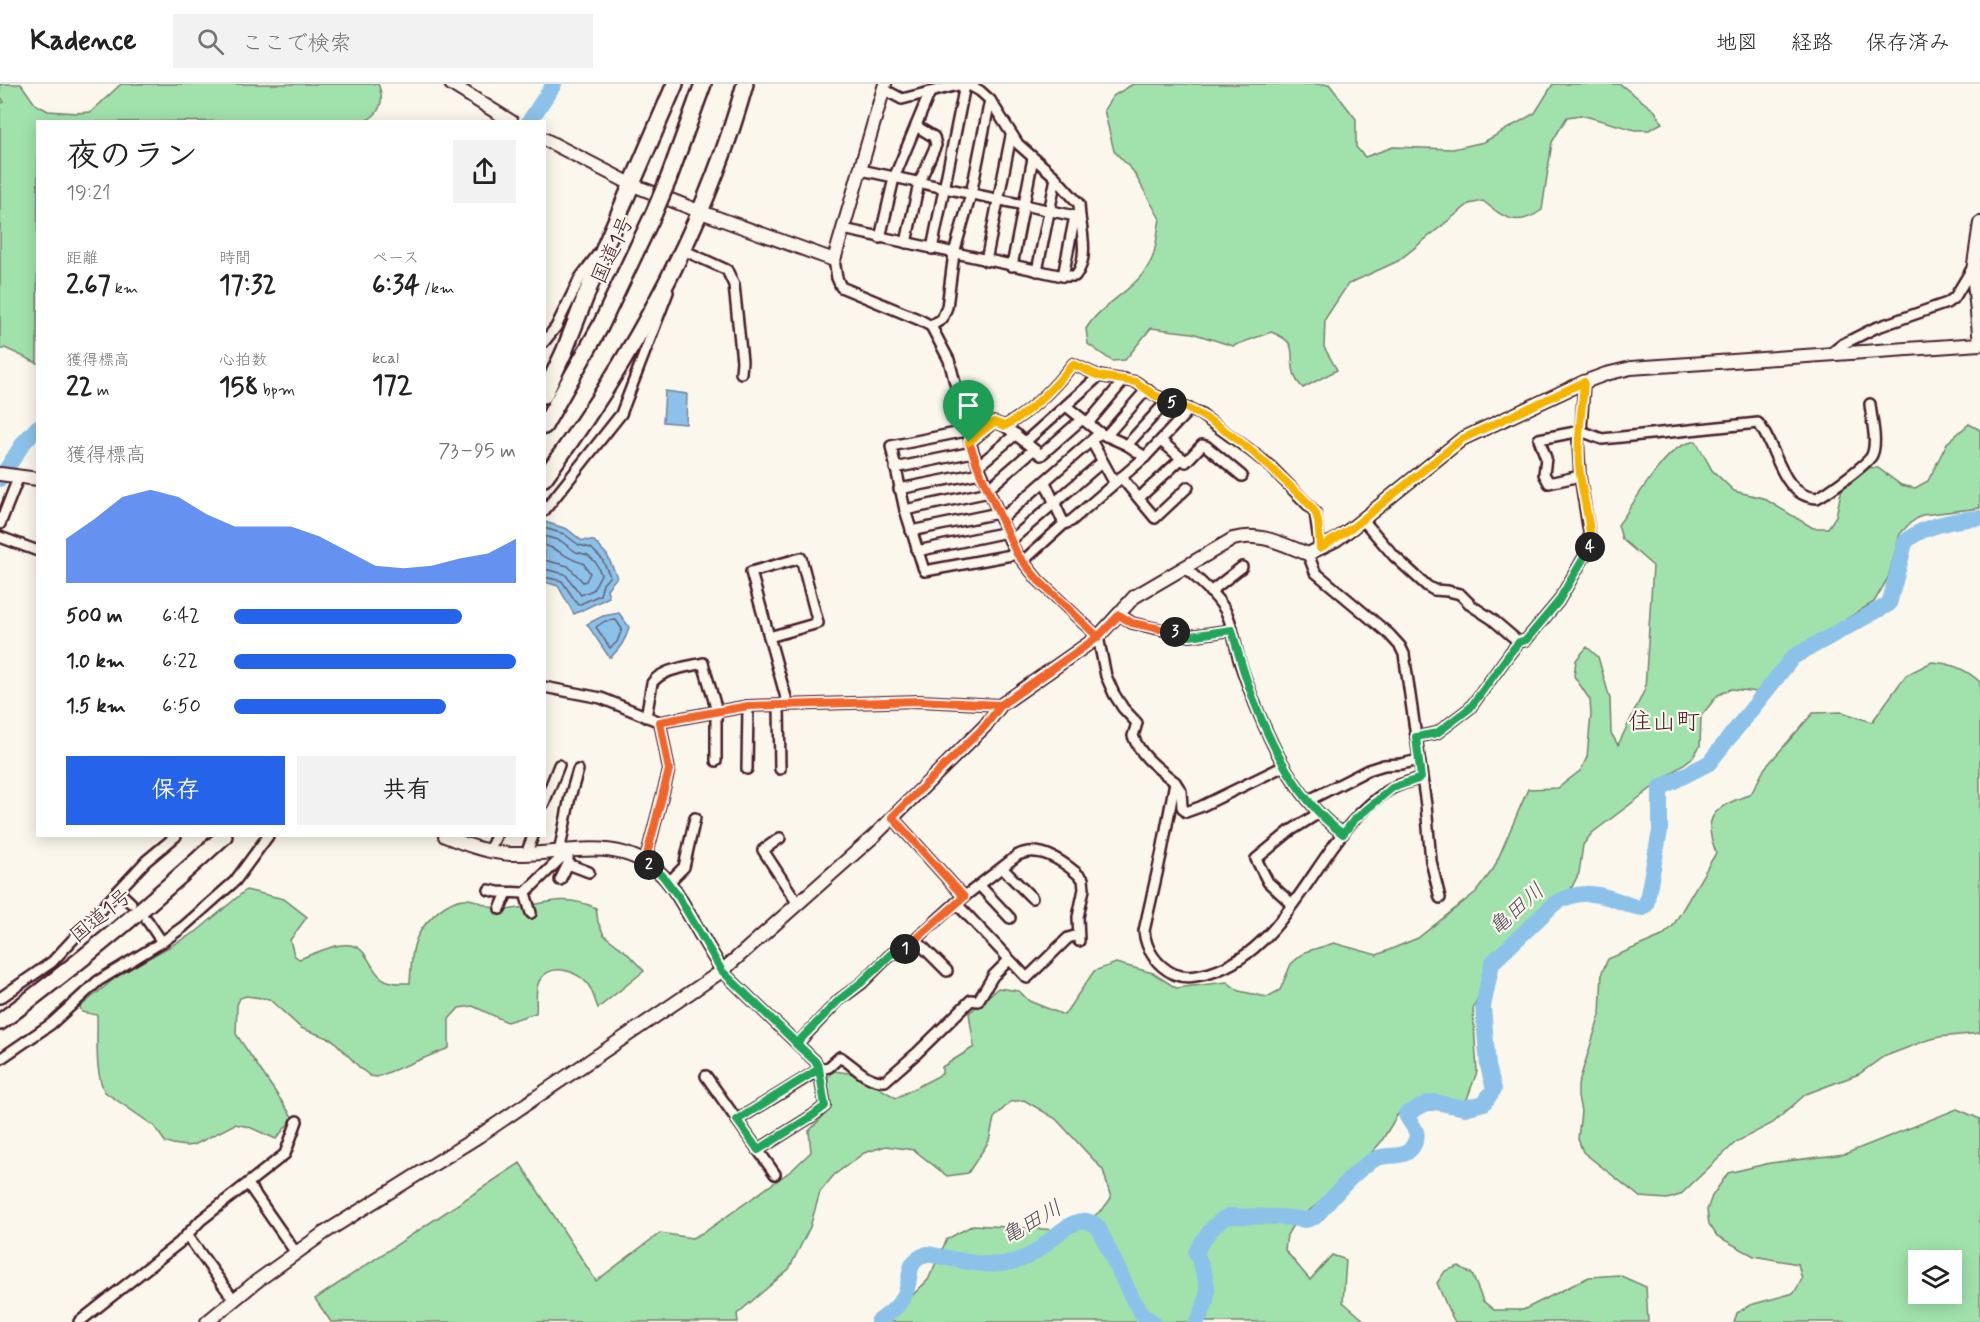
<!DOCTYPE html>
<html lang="ja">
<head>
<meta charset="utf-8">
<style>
	:root { --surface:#fff; --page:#f2f2f2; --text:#222; --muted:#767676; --line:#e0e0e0; --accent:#2563eb }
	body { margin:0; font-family:Mynerve,"Klee One",sans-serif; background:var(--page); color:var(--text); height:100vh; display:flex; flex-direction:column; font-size:22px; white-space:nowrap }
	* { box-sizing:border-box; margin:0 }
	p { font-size:20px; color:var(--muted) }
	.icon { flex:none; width:33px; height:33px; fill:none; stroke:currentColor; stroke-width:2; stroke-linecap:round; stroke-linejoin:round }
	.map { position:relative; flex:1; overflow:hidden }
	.sheet { position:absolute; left:36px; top:36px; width:510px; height:717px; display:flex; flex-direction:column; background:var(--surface); border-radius:0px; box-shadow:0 3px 15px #0003 }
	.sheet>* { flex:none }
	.buttons { position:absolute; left:1908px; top:1166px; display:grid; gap:12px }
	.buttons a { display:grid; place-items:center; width:54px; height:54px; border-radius:0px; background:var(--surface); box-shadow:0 3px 15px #0003; font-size:30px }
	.pin { position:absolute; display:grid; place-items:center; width:51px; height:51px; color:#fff; margin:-62px -26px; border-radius:50% 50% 50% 0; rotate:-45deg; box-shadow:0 0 6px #0007 }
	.pin .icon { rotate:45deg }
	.km { position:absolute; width:30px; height:30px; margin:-15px; border-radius:50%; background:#222; color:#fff; font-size:16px; line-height:30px; text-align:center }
	.round { display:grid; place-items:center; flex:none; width:63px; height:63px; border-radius:0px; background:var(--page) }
	.overview { display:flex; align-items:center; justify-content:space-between; height:102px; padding:0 30px }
	h1 { font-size:33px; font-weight:700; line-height:45px }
	.figures { display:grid; grid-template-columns:repeat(3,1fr); gap:9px; height:102px; padding:6px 30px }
	.figures div { display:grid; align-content:center }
	.figures b { font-size:26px; font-weight:700 }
	.figures small { font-size:16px; font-weight:400 }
	.figures p { font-size:16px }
	.chart { height:168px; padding:12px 30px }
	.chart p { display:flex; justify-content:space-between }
	.chart svg { width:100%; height:108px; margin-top:6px; fill:var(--accent); opacity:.7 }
	.button { display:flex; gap:12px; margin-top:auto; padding:12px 30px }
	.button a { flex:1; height:69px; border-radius:0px; background:var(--accent); color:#fff; font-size:24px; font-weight:700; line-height:69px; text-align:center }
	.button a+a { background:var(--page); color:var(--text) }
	ul { padding:0 30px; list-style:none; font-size:20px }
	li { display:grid; grid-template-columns:96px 72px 1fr; align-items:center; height:45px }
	li i { height:15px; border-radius:8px; background:var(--accent) }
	header { display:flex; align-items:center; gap:36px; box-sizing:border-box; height:84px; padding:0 30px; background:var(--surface); border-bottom:2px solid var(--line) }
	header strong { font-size:28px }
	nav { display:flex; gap:33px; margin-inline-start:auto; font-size:21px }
	.search { width:420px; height:54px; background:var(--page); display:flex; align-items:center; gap:15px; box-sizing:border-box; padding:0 21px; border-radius:0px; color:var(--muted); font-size:22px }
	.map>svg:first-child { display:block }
</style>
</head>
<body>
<header>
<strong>Kadence</strong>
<div class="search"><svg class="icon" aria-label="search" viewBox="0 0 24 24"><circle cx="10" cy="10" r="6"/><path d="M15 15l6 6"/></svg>ここで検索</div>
<nav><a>地図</a><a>経路</a><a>保存済み</a></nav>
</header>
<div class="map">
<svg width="1980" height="1238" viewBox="0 0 1980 1238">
	<rect width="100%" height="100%" fill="#fbf7ec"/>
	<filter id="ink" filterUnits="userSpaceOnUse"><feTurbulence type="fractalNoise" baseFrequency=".0167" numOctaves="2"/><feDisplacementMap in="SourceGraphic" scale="12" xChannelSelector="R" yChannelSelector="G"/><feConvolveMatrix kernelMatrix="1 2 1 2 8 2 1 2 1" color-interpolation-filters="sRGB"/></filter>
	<g filter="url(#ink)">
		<g fill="#a1e2ac" stroke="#76806c" stroke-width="1.5" fill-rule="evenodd">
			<path d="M0 0H21L35 20 48 27 76 29 91 28 121 0H378C385 16 381 30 365 37L38 38 37 279 5 264 0 266V20L4 18 0 12Z"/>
			<path d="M1133 0H1329L1356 35V63L1365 73 1393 63 1453 65 1484 58 1535 29 1553 0H1620L1655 27 1662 39 1649 46H1635L1581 31 1567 33 1552 58 1542 126C1517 144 1504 134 1483 117L1469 120 1398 177 1348 200 1325 235 1324 263 1337 286 1303 304C1300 301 1296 296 1295 292 1287 268 1302 260 1271 248L1233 262 1192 249 1151 244 1125 276 1112 277 1088 260 1086 245C1102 218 1136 207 1151 177 1157 165 1157 148 1160 135L1133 87 1114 67 1104 26 1113 12Z"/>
			<path d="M1969 340 1980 346V424L1922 431 1909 440 1900 450 1888 494 1874 518 1787 572 1758 608 1731 605 1718 611 1701 632 1700 662 1693 673 1592 749 1583 761 1579 789 1570 807 1543 821 1495 874 1473 925 1477 988 1467 1015 1455 1023 1398 1030 1381 1058 1348 1095 1294 1139 1287 1151 1285 1166 1310 1196 1332 1171 1346 1176 1343 1218 1366 1238H885L928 1196 947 1155 973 1141 1075 1147 1103 1125 1111 1114 1103 1086 1056 1035 1024 1016 1010 1018 994 1034 989 1057 968 1089 947 1092 914 1066 886 1062 864 1069 834 1091 820 1108 810 1143 789 1185 737 1230 738 1238H331L315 1215 520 1079 596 1197 660 1149 692 1154 706 1147 792 1086 811 1068 809 1047 827 1028 828 992 834 987 856 990 896 1014 942 990V983L974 963 969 929 998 904 1019 907 1029 917 1064 931 1094 887 1116 879 1153 889 1176 904 1227 898 1239 907 1267 913 1280 906 1291 880 1305 868 1334 859 1377 871 1418 854 1476 808 1494 784 1528 705 1558 704 1581 686 1587 673 1591 631 1590 616 1574 592 1576 576 1587 563 1598 573 1610 615 1611 649 1618 661 1645 605 1653 482 1622 455 1618 441C1633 421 1661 371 1683 361 1687 359 1692 358 1696 357L1712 386 1734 407 1763 414 1813 444H1828L1836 432 1842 404 1851 392 1863 383 1878 384 1901 401 1915 404 1928 397 1947 359Z"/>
			<path d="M1932 578C1951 579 1966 585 1980 598V949L1939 953 1925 957 1883 973 1859 990 1806 1010 1773 1039 1736 1058 1680 1111 1667 1115 1640 1113 1583 1068 1578 1055 1581 1027 1578 1013V1001L1600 931 1602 888 1608 875 1662 852 1673 842 1716 769C1714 762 1710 753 1710 745 1709 723 1734 717 1751 710L1765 684 1813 629 1842 628 1872 638 1906 591Z"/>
			<path d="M246 806 284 815 307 833 290 856 294 871 299 875C314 870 334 859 350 861 368 863 370 886 382 894 390 900 401 899 410 899 411 887 411 873 414 862 418 843 445 815 466 815 480 815 491 827 506 826 541 822 561 808 596 824L598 838 604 851 627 869 644 887 598 924C595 917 593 908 589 902 578 885 546 877 538 900 535 908 537 920 536 929L507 938 473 922 459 924 449 935V964L377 993 370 992 359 983 333 956 301 944 269 915 246 912 240 914 237 921 236 950 293 1034 276 1055 249 1043 235 1040 194 1061 186 1062 166 1059 154 1042 105 1008C94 989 98 953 97 931L82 928 80 923 120 890 196 848Z"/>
			<path d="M1957 1025 1980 1035V1238H1734L1737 1229 1750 1221 1794 1209 1802 1195 1798 1180 1754 1172 1717 1152 1709 1140 1707 1126 1712 1112 1728 1089 1770 1079 1845 1070ZM1918 1176H1952V1209H1918Z"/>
			<polygon points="1459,1182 1472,1190 1483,1217 1494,1226 1523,1226 1589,1193 1619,1191 1646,1203 1648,1238 1455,1238 1448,1225 1437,1199 1445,1187"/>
		</g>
		<g fill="#8cc2e9" stroke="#72819d" stroke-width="1.5">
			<polygon points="665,307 687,310 686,340 663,338"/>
			<polygon points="545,438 567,445 581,456 594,457 607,471 617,493 607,505 609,513 574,530 558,502 545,498"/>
			<path d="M619 529 629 543C626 556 620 564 611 573H609L587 540 603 532Z"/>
		</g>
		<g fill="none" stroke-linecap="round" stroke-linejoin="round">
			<g stroke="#646077" stroke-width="1.5">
				<polyline points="544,444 564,450 579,461 591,464 602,475 610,492 603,500 600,511 578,521 562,497 544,493"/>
				<polyline points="544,452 561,457 576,468 588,471 596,479 601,490 593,506 581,511 565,490 544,485"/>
				<path d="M544 461C559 465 568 476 583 479L590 489 586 497 583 498 568 482 544 476"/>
				<polygon points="616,536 622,545 617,558 610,564 596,543 605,537"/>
			</g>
			<g stroke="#8cc2e9" stroke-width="16">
				<polyline points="529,38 554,0"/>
				<polyline points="0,395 24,358 38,343"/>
				<path d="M878 1238C888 1230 900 1222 905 1210 913 1192 904 1178 927 1170 963 1176 998 1190 1032 1170 1051 1160 1076 1122 1098 1143L1132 1214 1143 1231 1153 1238"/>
				<path d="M1197 1238C1214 1209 1207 1197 1196 1168 1202 1156 1215 1138 1228 1132L1283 1133 1306 1136 1315 1133C1331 1116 1355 1085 1375 1075 1389 1067 1406 1079 1415 1058 1421 1046 1409 1040 1406 1030L1427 1019 1435 1018 1465 1024 1484 1019 1494 1005 1488 982 1483 923 1492 879 1554 820C1577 806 1595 808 1619 817 1627 820 1635 824 1643 824L1646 821 1660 747V704L1709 679 1793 573 1889 520 1905 459C1918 442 1960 435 1980 434"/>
			</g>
			<defs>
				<g id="minor">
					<polyline points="883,5 902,15 958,1 971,2 980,7 990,16 1018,60 1053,91 1079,120 1080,133 1075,132"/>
					<path d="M990 16 971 110 954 169 947 223 942 235 931 242 949 276 973 368 1010 457 1017 470 1038 496 1098 553 1106 592 1114 610 1123 624 1137 639 1133 652C1141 673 1158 684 1175 698L1162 767 1144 847C1146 866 1157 882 1174 890 1186 895 1198 892 1210 889 1278 868 1308 788 1352 738 1363 726 1380 710 1395 703 1403 699 1412 697 1421 694"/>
					<polyline points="843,145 1063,192 1075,132 861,86"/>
					<polyline points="880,154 894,94 930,8"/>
					<polyline points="906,159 919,99 936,61 934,53 916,42"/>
					<polyline points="932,165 965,1"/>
					<polyline points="683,166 727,186 734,201 742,277 741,289"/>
					<polyline points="834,176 837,194 841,203 920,236 931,242"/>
					<polyline points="986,177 1011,52"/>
					<polyline points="1012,182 1033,74"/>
					<polyline points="1037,187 1056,94"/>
					<path d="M1063 192H1075C1088 178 1083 151 1080 133"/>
					<polyline points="544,258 556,243 580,194 598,170"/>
					<polyline points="1829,271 1843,260 1875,244 1947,219 1955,213 1973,183"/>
					<polyline points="1066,322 1100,349 1127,361 1145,373"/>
					<polyline points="1088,339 1125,295"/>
					<path d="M1005 342C1032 327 1054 304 1073 280L1099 292 1136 298 1154 311 1200 330 1251 367 1271 383 1315 428 1320 464"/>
					<polyline points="966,347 891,362 905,426 923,483 925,487 1017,470"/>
					<polyline points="1106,352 1147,305"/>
					<polyline points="1161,357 1186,378 1202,361 1206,362 1242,392"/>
					<polyline points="970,358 994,338 1005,342 1041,371 1082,335"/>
					<polyline points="1025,358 1099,292"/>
					<polyline points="1092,358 1114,398"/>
					<polyline points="1127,361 1167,317"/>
					<polyline points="978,382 1016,350"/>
					<polyline points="895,384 973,368"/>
					<path d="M1580 392 1549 399 1544 390 1546 374 1539 355 1581 347 1602 355 1758 339C1777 362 1781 413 1817 414 1827 409 1868 380 1872 371 1878 357 1871 334 1870 320"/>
					<polyline points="1121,393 1155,434 1188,403"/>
					<polyline points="1045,398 1064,440"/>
					<polyline points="899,405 980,389"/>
					<polyline points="988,405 1033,366"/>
					<polyline points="1139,414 1182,374"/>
					<polyline points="905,426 989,408"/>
					<polyline points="544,427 621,330 668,208"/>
					<polyline points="1001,435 1100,349"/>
					<polyline points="1363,436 1394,472 1427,502 1434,506 1448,507 1460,510 1472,522 1492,535 1519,558"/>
					<polyline points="0,440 19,392"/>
					<polyline points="911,447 998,429"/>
					<polyline points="0,453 38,467"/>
					<polyline points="1010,457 1102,378"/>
					<polyline points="917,467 1007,448"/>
					<polyline points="1308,470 1315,488 1389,550 1400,562 1404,570 1426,721 1431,777 1440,814"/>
					<polyline points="1023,477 1064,440 1071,437 1145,373 1190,325"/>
					<path d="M1184 483C1197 494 1220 514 1227 530 1234 545 1235 563 1240 579 1261 640 1289 711 1343 750"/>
					<polyline points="1210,508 1242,483"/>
					<polyline points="1119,530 1132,539 1190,552 1232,546"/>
					<polyline points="769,553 818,539 801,474 751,488 788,621"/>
					<polyline points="544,603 601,614 660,638 748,622 920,617 1001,621"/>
					<polyline points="779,622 780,685"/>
					<polyline points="716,627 716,677"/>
					<path d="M646 633 652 599C662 585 687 583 703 579L717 627"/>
					<polyline points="1416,653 1437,649 1470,624 1510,569 1519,558 1526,556 1558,518 1591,461 1580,392 1578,356 1581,347 1584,298"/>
					<polyline points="747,685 748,622"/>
					<polyline points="1175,698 1181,707 1182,723 1186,728 1200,723 1284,682"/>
					<polyline points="1309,716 1368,686 1384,681 1401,680 1419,676"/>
					<polyline points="544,719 559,681"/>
					<polyline points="892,733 964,813"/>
					<polyline points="780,754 763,766 798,820"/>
					<polyline points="489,767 496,752"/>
					<polyline points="568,767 568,780 589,788"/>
					<polyline points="559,769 570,713 578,686"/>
					<polyline points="526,770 533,752"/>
					<polyline points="645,778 669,686 660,638"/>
					<polyline points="1002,784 1032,814"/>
					<polyline points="560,796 568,780"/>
					<polyline points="668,799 684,783 695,734"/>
					<polyline points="980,802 1010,834"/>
					<polyline points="489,806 498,808 525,809 568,767"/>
					<polyline points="118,807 131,819"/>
					<polyline points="525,809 531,829"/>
					<polyline points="956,819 1027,894 1068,854 1078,851"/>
					<polyline points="1292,820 1268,798 1256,775 1290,747 1319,729"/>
					<polyline points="500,825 507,809"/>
					<polyline points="147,836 162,858"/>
					<polyline points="916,856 947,887"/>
					<polyline points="722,887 815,977 819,984 825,1022 812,1032 758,1066"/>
					<polyline points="0,914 52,878 146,777 176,752"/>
					<path d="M797 960 839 916 862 899 891 870 902 868 956 819 1018 771C1041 760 1066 779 1083 795L1084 805 1078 833 1079 857"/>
					<polyline points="0,975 51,940 98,897 162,858 183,843 235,797 268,752"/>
					<polyline points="706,992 775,1090"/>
					<path d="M737 1036 820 985 829 983 840 973C855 982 866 998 885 997L917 969 971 916 978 917 993 892 1009 876"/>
					<polyline points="248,1100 296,1169"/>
					<polyline points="187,1151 234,1216"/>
					<polyline points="79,1238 179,1159 201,1136 285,1070 297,1037"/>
				</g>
				<g id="tertiary">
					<polyline points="451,0 512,38"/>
					<polyline points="544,55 633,101 701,128 834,176 885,0"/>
					<polyline points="0,390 38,395"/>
					<path d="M445 752C466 761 488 769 511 770 565 772 616 749 661 790 675 803 684 823 694 839 703 855 713 871 722 887"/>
					<path d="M207 1238 257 1197 324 1149 479 1052 722 887 874 752 985 642 1001 621 1098 553 1134 513 1233 455C1259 447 1284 461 1308 470L1336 456 1352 444 1462 355 1584 298 1606 290 1631 284 1980 260 1973 187 1980 139"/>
				</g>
				<g id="trunk">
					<polyline points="668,96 703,0"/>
					<polyline points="544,311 564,268 606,160 675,0"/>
					<polyline points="544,342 600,243 654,129"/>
					<path d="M544 394C633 274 705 144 745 0"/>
					<path d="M0 938C78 880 153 818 224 752"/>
				</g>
			</defs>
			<use href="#minor" stroke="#4a1f2b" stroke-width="14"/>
			<use href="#tertiary" stroke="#4a1f2b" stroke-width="16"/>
			<use href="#trunk" stroke="#4a1f2b" stroke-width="20"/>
			<use href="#minor" stroke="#fbf7ec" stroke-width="9"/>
			<use href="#tertiary" stroke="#fbf7ec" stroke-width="12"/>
			<use href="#trunk" stroke="#fbf7ec" stroke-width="15"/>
			<defs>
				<polyline id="trunk-bridge" points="654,129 668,96"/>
			</defs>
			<use href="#trunk-bridge" stroke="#4a1f2b" stroke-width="20" stroke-linecap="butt"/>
			<use href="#trunk-bridge" stroke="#fbf7ec" stroke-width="15"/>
		</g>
	</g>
	<g fill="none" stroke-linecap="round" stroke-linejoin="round" filter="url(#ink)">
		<defs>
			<polyline id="split-1" points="905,865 964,813 892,733 985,642 1001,621 1098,553 1038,496 1017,470 980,388 969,358"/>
			<polyline id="split-2" points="649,781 662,791 678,812 722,887 815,977 819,984 825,1022 812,1032 758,1066 737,1036 819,985 815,977 796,960 839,916 862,898 891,870 902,868 905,865"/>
			<polyline id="split-3" points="649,781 645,778 669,686 660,638 748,622 920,617 1001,621 1098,553 1119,531 1132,539 1175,548"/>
			<path id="split-4" d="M1175 548 1190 552 1232 546C1250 616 1283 706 1343 750L1354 736 1392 704 1421 694 1416 653 1437 649 1470 624 1510 569 1519 558 1526 556 1558 518 1590 463"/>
			<path id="split-5" d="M1172 319C1212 330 1259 372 1289 401 1298 409 1309 418 1315 428 1320 436 1319 454 1320 464L1352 444 1462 355 1584 298C1582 329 1576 359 1580 390 1582 408 1593 449 1590 463"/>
			<path id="split-6" d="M969 358 994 338 1005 342C1032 327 1054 304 1073 280L1099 292 1136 298 1154 311 1172 319"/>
		</defs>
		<use href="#split-1" stroke="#fff" stroke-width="12"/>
		<use href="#split-2" stroke="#fff" stroke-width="12"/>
		<use href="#split-3" stroke="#fff" stroke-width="12"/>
		<use href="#split-4" stroke="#fff" stroke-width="12"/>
		<use href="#split-5" stroke="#fff" stroke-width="12"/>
		<use href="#split-6" stroke="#fff" stroke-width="12"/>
		<use href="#split-1" stroke="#f0652b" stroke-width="8"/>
		<use href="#split-2" stroke="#22a559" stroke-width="8"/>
		<use href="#split-3" stroke="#f0652b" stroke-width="8"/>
		<use href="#split-4" stroke="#22a559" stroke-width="8"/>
		<use href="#split-5" stroke="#f5b400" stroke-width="8"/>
		<use href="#split-6" stroke="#f5b400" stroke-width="8"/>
	</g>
	<g text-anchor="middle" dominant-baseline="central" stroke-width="4.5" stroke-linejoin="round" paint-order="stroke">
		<g font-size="21" fill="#4a1f2b" stroke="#fbf7ec">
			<text transform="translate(613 166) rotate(-65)">国道1号</text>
			<text transform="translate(101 832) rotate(-39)">国道1号</text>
		</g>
		<g font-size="22" font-style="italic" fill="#5e5064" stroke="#fbf7ec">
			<text transform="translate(1517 826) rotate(-42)">亀田川</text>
			<text transform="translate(1032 1139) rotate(-30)">亀田川</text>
		</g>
		<g font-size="24" fill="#4a1f2b" stroke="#fbf7ec">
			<text x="1664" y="638">住山町</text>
		</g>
	</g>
</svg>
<div class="buttons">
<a><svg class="icon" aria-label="layers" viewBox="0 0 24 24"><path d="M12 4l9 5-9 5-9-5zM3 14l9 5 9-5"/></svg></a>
</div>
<div class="pin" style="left:969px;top:358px;background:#1e9e55"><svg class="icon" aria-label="arrive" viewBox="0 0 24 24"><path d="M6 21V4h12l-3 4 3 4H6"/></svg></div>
<b class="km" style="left:905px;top:865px">1</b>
<b class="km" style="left:649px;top:781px">2</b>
<b class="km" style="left:1175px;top:548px">3</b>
<b class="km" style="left:1590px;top:463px">4</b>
<b class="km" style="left:1172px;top:319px">5</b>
<section class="sheet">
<div class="overview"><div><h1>夜のラン</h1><p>19:21</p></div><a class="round"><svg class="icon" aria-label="share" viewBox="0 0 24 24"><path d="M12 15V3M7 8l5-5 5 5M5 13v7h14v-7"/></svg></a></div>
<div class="figures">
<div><p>距離</p><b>2.67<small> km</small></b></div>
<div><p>時間</p><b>17:32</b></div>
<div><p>ペース</p><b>6:34<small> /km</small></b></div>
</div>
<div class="figures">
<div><p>獲得標高</p><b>22<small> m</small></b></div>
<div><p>心拍数</p><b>158<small> bpm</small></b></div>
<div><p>kcal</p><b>172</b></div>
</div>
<div class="chart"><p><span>獲得標高</span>73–95 m</p>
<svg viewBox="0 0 160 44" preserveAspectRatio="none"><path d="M0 44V26L10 18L20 9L30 6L40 9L50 16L60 21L70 21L80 21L90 25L100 31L110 37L120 38L130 37L140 34L150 32L160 26V44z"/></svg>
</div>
<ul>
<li><b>500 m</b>6:42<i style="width:81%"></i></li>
<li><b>1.0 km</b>6:22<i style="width:100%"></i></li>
<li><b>1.5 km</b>6:50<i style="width:75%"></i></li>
</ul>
<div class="button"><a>保存</a><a>共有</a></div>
</section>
</div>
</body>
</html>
